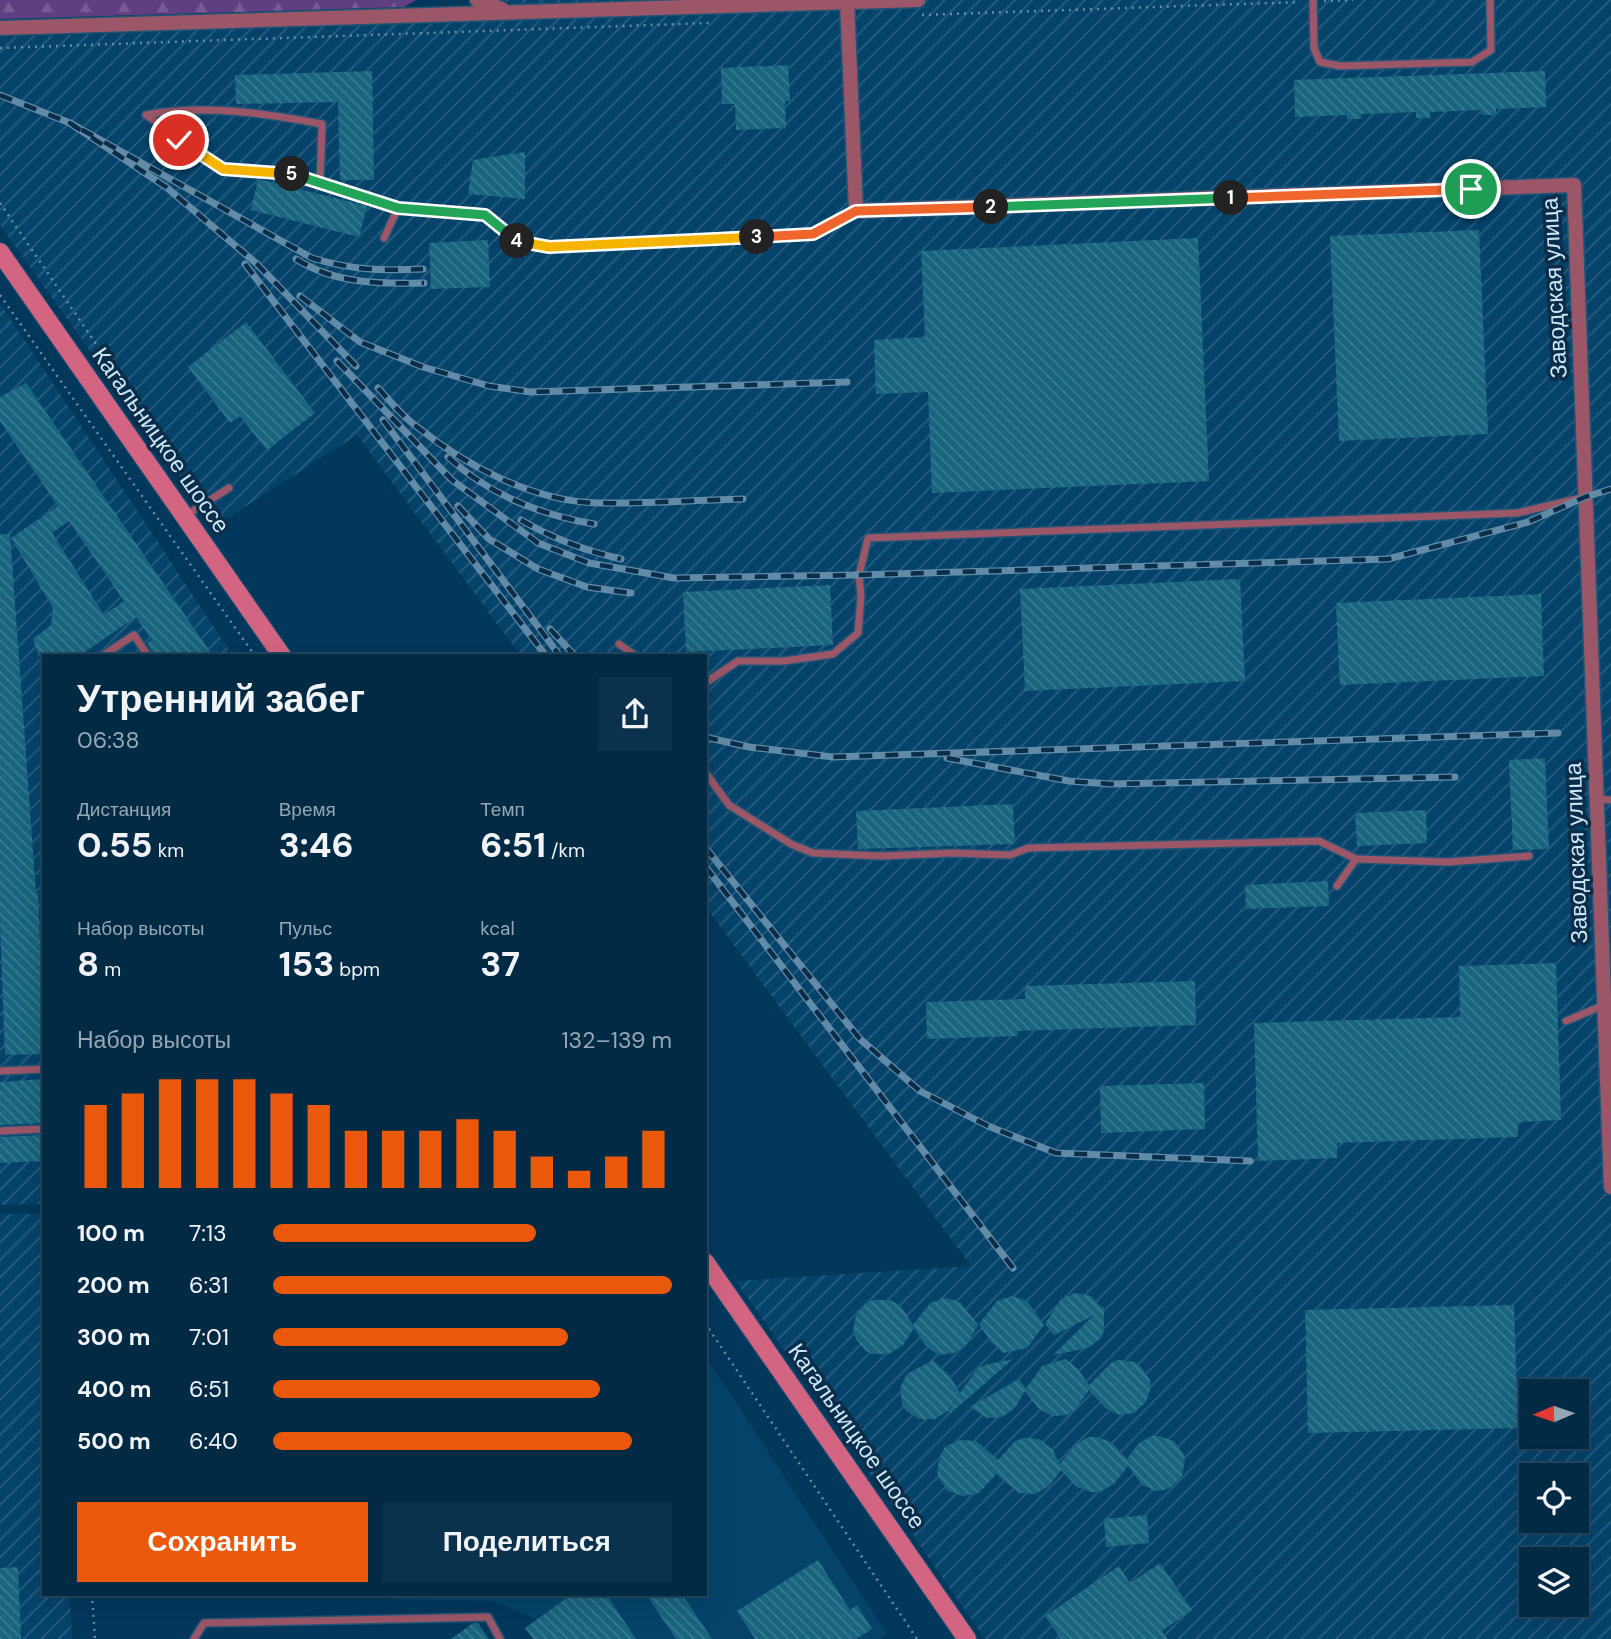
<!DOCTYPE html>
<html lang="ru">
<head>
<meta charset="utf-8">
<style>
	:root { --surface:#012a45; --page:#0b324c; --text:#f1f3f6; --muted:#96a7b3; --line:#23465e; --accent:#ea580c }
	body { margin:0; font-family:"DM Sans",sans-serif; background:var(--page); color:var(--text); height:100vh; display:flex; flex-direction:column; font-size:26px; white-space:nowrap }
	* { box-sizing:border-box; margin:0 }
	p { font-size:23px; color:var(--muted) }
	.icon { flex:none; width:38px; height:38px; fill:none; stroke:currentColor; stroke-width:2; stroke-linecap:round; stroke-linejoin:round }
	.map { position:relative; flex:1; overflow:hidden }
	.drawer { position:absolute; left:42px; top:654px; width:665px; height:942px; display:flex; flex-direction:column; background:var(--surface); border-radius:0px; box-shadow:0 7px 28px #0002,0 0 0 2px var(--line) }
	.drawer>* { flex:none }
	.needle { width:46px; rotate:268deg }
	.controls { position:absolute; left:1519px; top:1379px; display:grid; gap:14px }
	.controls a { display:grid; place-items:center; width:70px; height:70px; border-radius:0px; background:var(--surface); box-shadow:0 7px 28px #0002,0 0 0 2px var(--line); font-size:35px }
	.pin { position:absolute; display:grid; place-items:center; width:60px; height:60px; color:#fff; margin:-30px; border:4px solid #fff; border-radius:50%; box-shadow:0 2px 7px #0007 }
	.km { position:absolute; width:35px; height:35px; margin:-18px; border-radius:50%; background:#222; color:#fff; font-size:19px; line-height:35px; text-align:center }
	.round { display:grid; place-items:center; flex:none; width:74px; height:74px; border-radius:0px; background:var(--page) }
	.head { display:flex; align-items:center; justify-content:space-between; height:119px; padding:0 35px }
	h1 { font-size:38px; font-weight:700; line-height:52px }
	.metrics { display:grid; grid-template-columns:repeat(3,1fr); gap:10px; height:119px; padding:7px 35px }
	.metrics div { display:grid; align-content:center }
	.metrics b { font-size:35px; font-weight:700 }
	.metrics small { font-size:19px; font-weight:400 }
	.metrics p { font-size:19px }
	.chart { height:196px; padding:14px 35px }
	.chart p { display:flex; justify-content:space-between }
	.chart svg { width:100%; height:126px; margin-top:7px; stroke:var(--accent); stroke-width:6 }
	.primary-button { display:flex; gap:14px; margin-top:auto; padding:14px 35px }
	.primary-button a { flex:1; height:80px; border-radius:0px; background:var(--accent); color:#fff; font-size:28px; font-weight:700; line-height:80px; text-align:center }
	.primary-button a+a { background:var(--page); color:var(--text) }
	ul { padding:0 35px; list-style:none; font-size:23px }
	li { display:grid; grid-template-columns:112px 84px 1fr; align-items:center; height:52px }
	li i { height:18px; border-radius:9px; background:var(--accent) }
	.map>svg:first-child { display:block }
</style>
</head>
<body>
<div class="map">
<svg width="1611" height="1639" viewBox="0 0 1611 1639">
	<defs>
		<pattern id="industrial-furrows" width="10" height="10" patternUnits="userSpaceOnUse" patternTransform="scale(1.75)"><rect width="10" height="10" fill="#05436b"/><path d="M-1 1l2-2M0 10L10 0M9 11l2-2" fill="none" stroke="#285e81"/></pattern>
		<pattern id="forest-firs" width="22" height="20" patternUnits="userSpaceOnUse" patternTransform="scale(1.75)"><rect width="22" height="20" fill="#603e82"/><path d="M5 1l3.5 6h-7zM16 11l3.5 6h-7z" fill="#765a95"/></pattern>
		<pattern id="building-back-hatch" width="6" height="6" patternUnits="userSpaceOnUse" patternTransform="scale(1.75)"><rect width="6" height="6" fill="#17657e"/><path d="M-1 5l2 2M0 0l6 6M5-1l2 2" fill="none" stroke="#387b91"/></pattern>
	</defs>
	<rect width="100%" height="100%" fill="#01385c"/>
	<polygon fill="#05436b" points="705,1355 887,1634 878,1639 584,1639 493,1601 390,1599 388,1594 705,1594"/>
	<g fill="url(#industrial-furrows)" fill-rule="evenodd">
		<path d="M503 0H1611V1639H985L736 1281 971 1266 705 906V656H521L357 435 215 526 0 225V37L549 19ZM1531 1391H1577V1437H1531ZM1531 1475H1577V1521H1531ZM1531 1559H1577V1605H1531Z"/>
		<polygon points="0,303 233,656 44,656 44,1204 0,1205"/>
		<polygon points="0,1214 44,1214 44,1594 70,1594 72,1639 0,1639"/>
	</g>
	<polygon fill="url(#forest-firs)" points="0,0 416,0 404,7 0,19"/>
	<g fill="url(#building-back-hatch)" fill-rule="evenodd">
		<polygon points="788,65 790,101 785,101 786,128 736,130 735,104 722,104 721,68"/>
		<polygon points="372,71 374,180 340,180 338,102 236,104 235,75"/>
		<polygon points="1545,71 1546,107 1496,109 1496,115 1482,115 1482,110 1430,112 1430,118 1416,118 1416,112 1361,114 1361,119 1347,119 1347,115 1295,117 1294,80"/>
		<polygon points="525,152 525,199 468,194 473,160"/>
		<polygon points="258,179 367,206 359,237 251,210"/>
		<polygon points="1479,230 1488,434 1339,441 1330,236"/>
		<polygon points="1198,238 1209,481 932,493 928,392 876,394 874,340 925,337 921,251"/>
		<polygon points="488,240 490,287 431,289 429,243"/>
		<polygon points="246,322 315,413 267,450 240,416 230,423 188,367"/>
		<path d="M26 383 213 656H154L147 643 152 640 136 617 79 656H39L33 639 51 625 53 608 11 538 58 506 0 421V397ZM69 521 124 601 104 615 52 533Z"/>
		<polygon points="0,534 10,534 36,893 38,893 44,1054 5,1055 0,921"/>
		<polygon points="1240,579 1245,681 1025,691 1020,589"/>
		<polygon points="830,585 833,645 686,652 683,592"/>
		<polygon points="1541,594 1544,676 1340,685 1336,603"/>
		<polygon points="1545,758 1549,849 1513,850 1509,760"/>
		<polygon points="1013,804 1015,844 858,849 856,811"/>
		<polygon points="1426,810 1427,843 1357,846 1355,813"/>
		<polygon points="1328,881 1329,906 1246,909 1245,885"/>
		<polygon points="1556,963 1561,1120 1518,1122 1518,1137 1337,1143 1337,1158 1258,1161 1254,1023 1460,1017 1459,966"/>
		<polygon points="1195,981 1196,1025 1017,1031 1018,1036 927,1039 926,1002 1025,999 1025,986"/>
		<polygon points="44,1079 44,1123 0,1125 0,1082"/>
		<polygon points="1204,1083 1205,1129 1101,1133 1100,1086"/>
		<polygon points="44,1135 44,1161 0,1163 0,1137"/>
		<polygon points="1075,1293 1091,1296 1102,1308 1104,1306 1104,1331 1101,1338 1088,1348 1053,1355 1093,1316 1054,1335 1045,1324 1061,1299"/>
		<polygon points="1012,1296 1027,1301 1044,1325 1027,1348 1003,1353 991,1342 979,1324 997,1301"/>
		<polygon points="945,1298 960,1302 978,1325 967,1344 954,1353 938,1355 925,1345 914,1328 903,1345 889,1354 873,1354 866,1351 856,1339 853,1331 856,1315 866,1303 873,1300 889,1300 896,1303 902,1308 913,1325 930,1303"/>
		<polygon points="1514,1305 1518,1428 1308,1433 1305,1310"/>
		<polygon points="1013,1359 951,1413 949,1411 959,1394 948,1411 935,1419 919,1419 906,1410 902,1404 900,1388 907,1374 933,1360 949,1375 960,1393 978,1368 985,1365"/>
		<polygon points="1065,1359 1078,1369 1089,1385 1112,1362 1119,1360 1135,1362 1141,1367 1150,1380 1151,1388 1146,1402 1134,1413 1119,1415 1105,1408 1089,1390 1074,1411 1067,1415 1052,1416 1038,1408 1025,1391 1015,1408 1002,1417 987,1418 970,1407 1019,1379 1026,1389 1042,1366"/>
		<polygon points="1151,1436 1159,1436 1174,1441 1183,1453 1185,1460 1182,1476 1171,1487 1164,1490 1156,1491 1142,1485 1128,1466 1114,1484 1100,1492 1092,1492 1077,1487 1061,1470 1049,1486 1035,1494 1019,1493 996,1474 979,1493 963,1496 948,1491 938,1477 937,1469 941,1454 945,1447 960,1440 976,1441 998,1460 1015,1441 1023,1438 1039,1439 1052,1449 1060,1464 1075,1445 1088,1437 1096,1437 1111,1442 1127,1459 1138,1444"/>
		<polygon points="1147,1515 1149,1543 1106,1547 1104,1519"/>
		<polygon points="818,1560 850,1610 857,1605 872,1629 856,1639 755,1639 737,1611"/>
		<polygon points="1160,1563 1192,1610 1162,1631 1168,1639 1061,1639 1045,1616 1119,1566 1130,1583"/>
		<polygon points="18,1567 21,1639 0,1639 0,1568"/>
		<polygon points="572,1594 606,1594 636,1639 533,1639 525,1628"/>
		<polygon points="646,1594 682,1594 712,1639 676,1639"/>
		<polygon points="473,1623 478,1623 489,1639 451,1639"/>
	</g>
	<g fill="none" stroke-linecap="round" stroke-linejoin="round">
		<defs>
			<g id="service">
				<polyline points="1313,0 1314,48 1320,62 1340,66 1472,62 1491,50 1490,0"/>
				<path d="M320 183 322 124C265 113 203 104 146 115L223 169 289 173 398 208 384 238"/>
				<polyline points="398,208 485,215 515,241 549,247 813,234 856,211"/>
				<polyline points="185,516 229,488"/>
				<polyline points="619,644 636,656"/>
				<polyline points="102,656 134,635 148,656"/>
				<polyline points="705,683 738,661 784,661 833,654 858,633 861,596 859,575 868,538 1517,513 1585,497"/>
				<polyline points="705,772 729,805 791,844 813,853 881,856 953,853 1010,855 1028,848 1319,841 1356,859 1337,886"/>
				<polyline points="1596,799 1611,800"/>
				<polyline points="1356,859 1448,862 1529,856"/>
				<polyline points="1566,1021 1604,1005"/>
				<polyline points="0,1071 44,1069"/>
				<polyline points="0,1131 44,1129"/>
				<polyline points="194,1639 204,1623 488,1617 500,1639"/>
			</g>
			<g id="minor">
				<polyline points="477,0 502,9"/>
				<polyline points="847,2 856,211 1574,185 1611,1187"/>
				<polyline points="0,28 918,0"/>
			</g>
			<g id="secondary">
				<polyline points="0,252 282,656"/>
				<polyline points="705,1262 967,1639"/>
			</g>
		</defs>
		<use href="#service" stroke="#225476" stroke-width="10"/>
		<use href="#minor" stroke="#225476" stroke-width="17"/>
		<use href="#secondary" stroke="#225476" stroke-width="20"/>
		<g stroke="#668eab" stroke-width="2.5" stroke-dasharray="2 5" stroke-linecap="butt">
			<polyline points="1324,1 1353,0"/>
			<polyline points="922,15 1300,2"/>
			<polyline points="0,48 709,23"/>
			<polyline points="0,203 199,495"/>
			<polyline points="0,295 255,656"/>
			<polyline points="705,1323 917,1639"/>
			<polyline points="92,1594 95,1639"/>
		</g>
		<use href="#service" stroke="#9b5667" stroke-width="7"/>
		<use href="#minor" stroke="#9b5667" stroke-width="14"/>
		<use href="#secondary" stroke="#d36582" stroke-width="18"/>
		<defs>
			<g id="rail">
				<polyline points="0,95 70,123 77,128"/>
				<path d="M296 259C335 284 380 284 424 283"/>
				<polyline points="245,264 546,656"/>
				<polyline points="300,296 360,342 423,367 489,386 531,392 847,382"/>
				<polyline points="337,361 452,480 538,543 589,563 674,578 859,575 1388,559 1528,522 1585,497 1611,489"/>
				<path d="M356 366 257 264 166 187 70 123 312 258C352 270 382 271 423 269"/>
				<path d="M378 388C390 401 402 416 416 426 466 466 534 502 599 503 647 504 695 500 743 499"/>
				<polyline points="383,420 560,656"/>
				<path d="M448 457C488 494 541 515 594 524"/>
				<polyline points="458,506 489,539 538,569 587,587 631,593"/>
				<path d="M521 520C552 538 586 551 621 559"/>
				<polyline points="550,629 575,656"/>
				<polyline points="705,737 749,747 833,757 1558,733"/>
				<polyline points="947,758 1069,781 1110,784 1455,777"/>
				<polyline points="705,847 860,1039 920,1091 988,1126 1056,1153 1250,1161"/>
				<polyline points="705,866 1013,1268"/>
			</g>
		</defs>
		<use href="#rail" stroke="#628ba8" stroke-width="7"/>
		<use href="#rail" stroke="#0b2d47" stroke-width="4.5" stroke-dasharray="13" stroke-linecap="butt"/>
	</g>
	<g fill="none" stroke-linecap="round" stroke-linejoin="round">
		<defs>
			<polyline id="split-1" points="1231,198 1471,189"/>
			<polyline id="split-2" points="991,207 1231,198"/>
			<polyline id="split-3" points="757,237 813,234 856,211 991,207"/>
			<polyline id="split-4" points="517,241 549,247 757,237"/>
			<polyline id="split-5" points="292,174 398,208 485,215 517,241"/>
			<polyline id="split-6" points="179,140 223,169 292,174"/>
		</defs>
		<use href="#split-1" stroke="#fff" stroke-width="14"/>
		<use href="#split-2" stroke="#fff" stroke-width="14"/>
		<use href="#split-3" stroke="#fff" stroke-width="14"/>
		<use href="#split-4" stroke="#fff" stroke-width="14"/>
		<use href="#split-5" stroke="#fff" stroke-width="14"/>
		<use href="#split-6" stroke="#fff" stroke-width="14"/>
		<use href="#split-1" stroke="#f0652b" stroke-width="9"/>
		<use href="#split-2" stroke="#22a559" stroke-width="9"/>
		<use href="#split-3" stroke="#f0652b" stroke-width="9"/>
		<use href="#split-4" stroke="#f5b400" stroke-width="9"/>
		<use href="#split-5" stroke="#22a559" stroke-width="9"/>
		<use href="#split-6" stroke="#f5b400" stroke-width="9"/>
	</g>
	<g text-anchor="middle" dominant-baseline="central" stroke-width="7" stroke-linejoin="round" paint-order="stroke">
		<g font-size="23" fill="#cde7fd" stroke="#0b2d47">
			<text transform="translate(1554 288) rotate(-93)">Заводская улица</text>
			<text transform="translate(161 440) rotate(55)">Кагальницкое шоссе</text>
			<text transform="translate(1576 853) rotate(-92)">Заводская улица</text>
			<text transform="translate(857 1436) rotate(55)">Кагальницкое шоссе</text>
		</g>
	</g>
</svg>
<div class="controls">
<a><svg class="needle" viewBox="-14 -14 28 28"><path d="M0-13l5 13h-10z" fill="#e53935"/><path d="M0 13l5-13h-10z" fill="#96a7b3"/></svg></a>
<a><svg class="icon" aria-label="locate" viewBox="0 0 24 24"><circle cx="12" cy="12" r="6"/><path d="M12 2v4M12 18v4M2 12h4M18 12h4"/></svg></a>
<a><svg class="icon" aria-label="layers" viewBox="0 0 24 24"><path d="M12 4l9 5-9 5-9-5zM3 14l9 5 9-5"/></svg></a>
</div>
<div class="pin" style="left:1471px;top:189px;background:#1e9e55"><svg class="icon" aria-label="arrive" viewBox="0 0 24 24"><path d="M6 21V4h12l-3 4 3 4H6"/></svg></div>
<div class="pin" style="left:179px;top:140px;background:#d93025"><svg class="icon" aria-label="check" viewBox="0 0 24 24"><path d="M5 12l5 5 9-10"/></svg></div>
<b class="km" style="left:1231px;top:198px">1</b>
<b class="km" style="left:991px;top:207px">2</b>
<b class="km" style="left:757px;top:237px">3</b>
<b class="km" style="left:517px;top:241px">4</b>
<b class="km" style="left:292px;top:174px">5</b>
<section class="drawer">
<div class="head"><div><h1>Утренний забег</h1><p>06:38</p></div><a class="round"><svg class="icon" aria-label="share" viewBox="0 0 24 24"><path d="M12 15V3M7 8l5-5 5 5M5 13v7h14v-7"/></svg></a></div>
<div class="metrics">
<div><p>Дистанция</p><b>0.55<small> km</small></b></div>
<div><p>Время</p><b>3:46</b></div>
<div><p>Темп</p><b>6:51<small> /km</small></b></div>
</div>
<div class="metrics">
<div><p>Набор высоты</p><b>8<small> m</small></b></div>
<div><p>Пульс</p><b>153<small> bpm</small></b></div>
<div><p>kcal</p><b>37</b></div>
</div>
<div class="chart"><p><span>Набор высоты</span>132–139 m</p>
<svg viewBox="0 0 160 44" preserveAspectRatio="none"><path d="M5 44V15M15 44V11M25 44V6M35 44V6M45 44V6M55 44V11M65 44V15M75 44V24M85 44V24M95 44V24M105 44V20M115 44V24M125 44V33M135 44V38M145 44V33M155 44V24"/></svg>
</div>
<ul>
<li><b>100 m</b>7:13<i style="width:66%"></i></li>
<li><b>200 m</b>6:31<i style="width:100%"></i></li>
<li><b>300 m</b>7:01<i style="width:74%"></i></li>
<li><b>400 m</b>6:51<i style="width:82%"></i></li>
<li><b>500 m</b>6:40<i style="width:90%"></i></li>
</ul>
<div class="primary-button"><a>Сохранить</a><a>Поделиться</a></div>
</section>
</div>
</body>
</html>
